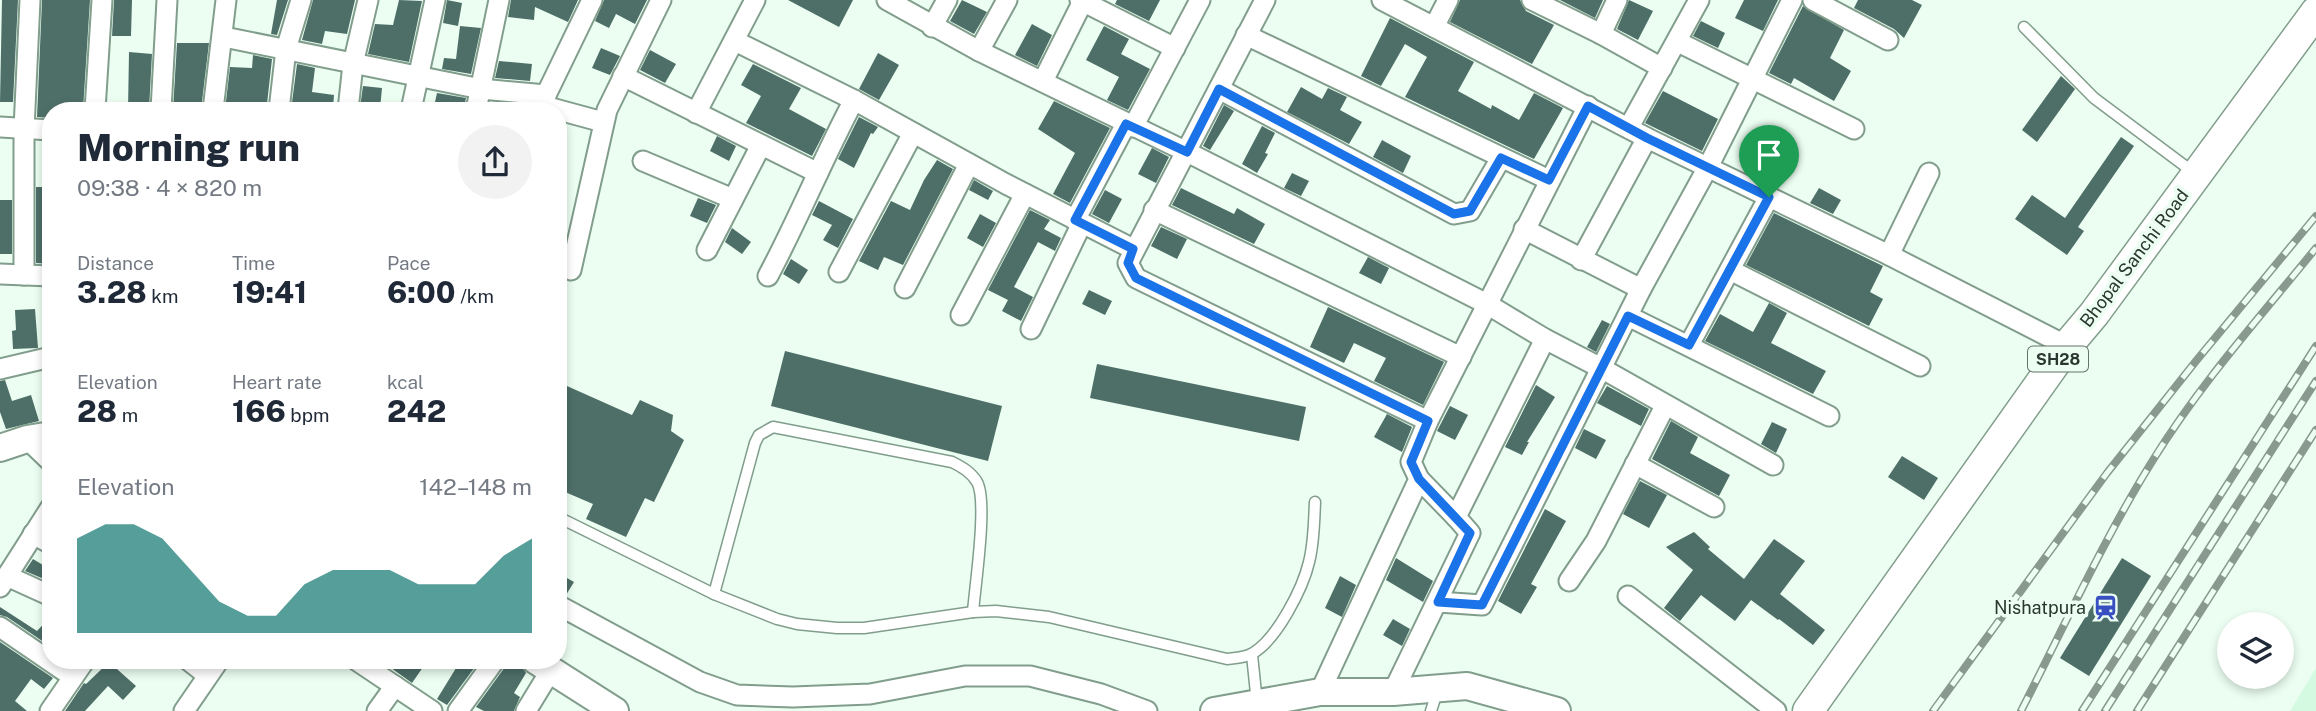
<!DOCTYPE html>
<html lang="en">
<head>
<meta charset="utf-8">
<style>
	:root { --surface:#fff; --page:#f2f2f3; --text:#1f2937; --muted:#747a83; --accent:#0f766e }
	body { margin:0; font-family:"Public Sans",sans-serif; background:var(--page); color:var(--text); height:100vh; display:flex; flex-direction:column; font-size:26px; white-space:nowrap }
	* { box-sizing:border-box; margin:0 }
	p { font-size:23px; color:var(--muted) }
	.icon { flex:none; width:38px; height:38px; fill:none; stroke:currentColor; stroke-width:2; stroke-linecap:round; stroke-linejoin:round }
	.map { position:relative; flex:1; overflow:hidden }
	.side { position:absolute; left:42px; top:102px; width:525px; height:567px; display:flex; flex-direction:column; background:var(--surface); border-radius:28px; box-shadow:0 4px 10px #0003 }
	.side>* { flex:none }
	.fabs { position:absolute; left:2217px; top:612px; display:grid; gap:14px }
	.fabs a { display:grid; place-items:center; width:77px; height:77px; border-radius:50%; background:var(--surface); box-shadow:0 4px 10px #0003; font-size:35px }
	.pin { position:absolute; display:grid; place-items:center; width:60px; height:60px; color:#fff; margin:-72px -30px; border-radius:50% 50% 50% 0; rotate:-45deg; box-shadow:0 0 7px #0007 }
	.pin .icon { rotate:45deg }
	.round { display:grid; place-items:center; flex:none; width:74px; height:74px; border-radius:37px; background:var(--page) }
	.head { display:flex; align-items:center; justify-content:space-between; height:119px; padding:0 35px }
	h1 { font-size:38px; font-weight:800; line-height:52px }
	.metrics { display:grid; grid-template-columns:repeat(3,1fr); gap:10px; height:119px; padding:7px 35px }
	.metrics div { display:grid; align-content:center }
	.metrics b { font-size:30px; font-weight:800 }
	.metrics small { font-size:19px; font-weight:400 }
	.metrics p { font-size:19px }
	.chart { height:196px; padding:14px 35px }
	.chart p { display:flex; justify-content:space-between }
	.chart svg { width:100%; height:126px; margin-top:7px; fill:var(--accent); opacity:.7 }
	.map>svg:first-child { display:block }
</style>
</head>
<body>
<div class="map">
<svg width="2316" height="711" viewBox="0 0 2316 711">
	<rect width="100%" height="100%" fill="#ecfef2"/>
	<polygon fill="#d4fae2" points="2316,668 2316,711 2290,711"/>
	<g fill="#4e6f68">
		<polygon points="2,0 18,0 13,102 0,102"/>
		<polygon points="42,0 90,0 83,110 51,110 51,118 37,117"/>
		<polygon points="114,0 132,0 131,36 112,36"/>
		<polygon points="277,0 288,0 277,35 271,34"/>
		<polygon points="313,0 355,0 347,34 325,31 322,44 302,40"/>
		<polygon points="399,0 422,1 409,62 368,54 375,24 393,25"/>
		<polygon points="447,0 462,3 458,26 443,23"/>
		<polygon points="511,0 578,0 568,22 535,7 534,20 508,17"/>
		<polygon points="604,0 647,0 635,24 616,14 609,28 595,21"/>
		<polygon points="788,0 853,0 839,27"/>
		<polygon points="962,0 987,12 974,34 950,21"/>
		<polygon points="1117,0 1160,0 1149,21 1115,4"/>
		<polygon points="1460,0 1520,0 1526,11 1554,25 1532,64 1450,22"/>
		<polygon points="1560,0 1603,0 1595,18"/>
		<polygon points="1629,0 1653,11 1638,40 1617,29"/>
		<polygon points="1744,0 1778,0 1763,31 1735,18"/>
		<polygon points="1858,0 1912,0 1922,5 1904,38 1894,29 1854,8"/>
		<polygon points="1803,6 1844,30 1830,58 1851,71 1834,101 1794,78 1791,84 1769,73"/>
		<polygon points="1390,18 1474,62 1458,91 1491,109 1492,105 1519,120 1534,93 1563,108 1534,159 1405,97 1427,57 1405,44 1381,86 1361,76"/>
		<polygon points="1701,21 1725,33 1718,48 1693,36"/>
		<polygon points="1032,24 1052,35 1037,66 1015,55"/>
		<polygon points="460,26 481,28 471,74 442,69 444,58 456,59"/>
		<polygon points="1104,26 1129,39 1121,54 1150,69 1128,110 1107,100 1119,77 1086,60"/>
		<polygon points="177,43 209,43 201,110 173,110"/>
		<polygon points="601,48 620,56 610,75 592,68"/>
		<polygon points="650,50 676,64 665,83 640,70"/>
		<polygon points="129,52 152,54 149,110 128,110"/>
		<polygon points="878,53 899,65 879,100 859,89"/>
		<polygon points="253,55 272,59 267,104 245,103 244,110 225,110 230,67 252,68"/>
		<polygon points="499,61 532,64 530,81 495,78"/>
		<polygon points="297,64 315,68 312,92 334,95 333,108 310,107 309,110 291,110"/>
		<polygon points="753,64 801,88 789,109 826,129 812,156 746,123 761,96 741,85"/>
		<polygon points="2061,76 2075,89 2037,142 2022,130"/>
		<polygon points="363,86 382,88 380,109 360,108"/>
		<polygon points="1301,87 1322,99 1328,88 1347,97 1340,110 1362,122 1349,144 1287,112"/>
		<polygon points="1663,91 1718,119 1702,151 1645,123"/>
		<polygon points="437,93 466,98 464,109 435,102"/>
		<polygon points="1054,101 1110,128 1070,203 1053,194 1075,153 1038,129"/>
		<polygon points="490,102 528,106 527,110 488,110"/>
		<polygon points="1224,105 1234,111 1210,150 1203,146"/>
		<polygon points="859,117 878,127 873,134 871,133 854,168 838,159"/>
		<polygon points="1262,126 1275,133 1265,153 1268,154 1257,173 1242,164"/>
		<polygon points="717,136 736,146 729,161 710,151"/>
		<polygon points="2121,137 2134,146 2078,227 2084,231 2067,255 2015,219 2032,195 2065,218"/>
		<polygon points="1382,140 1411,156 1403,173 1373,157"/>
		<polygon points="1152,148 1169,157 1156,183 1138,174"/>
		<polygon points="937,160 953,169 903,265 884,257 878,270 859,261 891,201 910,210 924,180"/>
		<polygon points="1292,173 1309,181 1301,196 1284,188"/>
		<polygon points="974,180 993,191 988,200 969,190"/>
		<polygon points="36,187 51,187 51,264 36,263"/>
		<polygon points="1181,188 1234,214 1237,208 1265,224 1254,244 1172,205"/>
		<polygon points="1819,188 1841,200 1833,214 1810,203"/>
		<polygon points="1105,190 1122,199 1109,223 1092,214"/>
		<polygon points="698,198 716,205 707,223 690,216"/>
		<rect x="0" y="200" width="12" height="54"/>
		<polygon points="819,201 853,219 838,248 823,240 832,225 812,215"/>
		<polygon points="1030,210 1050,220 1044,229 1061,238 1055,251 1038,242 1014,287 1033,297 1021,321 1002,311 1008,300 988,290"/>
		<polygon points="1774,213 1883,266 1870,292 1883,299 1869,326 1746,265"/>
		<polygon points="980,214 996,223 983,247 967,238"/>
		<polygon points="1161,227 1187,239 1177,259 1151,246"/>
		<polygon points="732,228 751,242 742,254 725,242"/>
		<polygon points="1368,257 1389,268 1381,284 1359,273"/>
		<polygon points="791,259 808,270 799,284 783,274"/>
		<polygon points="1089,290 1112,301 1105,315 1082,304"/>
		<polygon points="1769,303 1787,313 1771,343 1826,371 1813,394 1705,341 1720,314 1753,332"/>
		<polygon points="1328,307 1444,362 1423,405 1374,381 1386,358 1354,343 1344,363 1310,347"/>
		<polygon points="35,309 38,348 13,349 12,331 16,330 15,310"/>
		<polygon points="1602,320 1610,324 1596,352 1587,347"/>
		<polygon points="785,351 1002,406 988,461 771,406"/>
		<polygon points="1097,364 1306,407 1299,441 1090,398"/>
		<polygon points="5,380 12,401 31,395 39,421 6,429 0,412 0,381"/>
		<polygon points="558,382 632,415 640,400 673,415 671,431 684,440 654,502 645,498 626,537 586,519 593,504 558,489"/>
		<polygon points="1536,385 1555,397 1527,442 1529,442 1522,455 1505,447"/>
		<polygon points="1607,386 1649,409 1641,426 1597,403"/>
		<polygon points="1450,406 1468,415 1455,440 1437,431"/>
		<polygon points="1387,414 1412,427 1402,452 1374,437"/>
		<polygon points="1671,421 1698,437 1690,453 1730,475 1719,496 1652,459"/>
		<polygon points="1772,422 1787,429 1776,453 1761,444"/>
		<polygon points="1584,429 1606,440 1596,459 1575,448"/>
		<polygon points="1902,456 1938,478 1924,500 1888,477"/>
		<polygon points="1640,481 1667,495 1649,528 1623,514"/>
		<polygon points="1545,509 1566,521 1531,584 1537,587 1521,614 1498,601"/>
		<polygon points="1694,532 1710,547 1708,549 1744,579 1774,539 1805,561 1780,594 1825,630 1813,645 1779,619 1778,620 1751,600 1735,621 1701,595 1680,621 1664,608 1693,570 1666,547"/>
		<polygon points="1396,558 1433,581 1423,602 1386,580"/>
		<polygon points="2122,558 2151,576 2089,676 2060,658"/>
		<polygon points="33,559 51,570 51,582 25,571"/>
		<polygon points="558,573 574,582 566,595 558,593"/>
		<polygon points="1340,576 1356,585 1342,617 1325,608"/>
		<polygon points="0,607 37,631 51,616 51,647 7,617 0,615"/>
		<polygon points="1393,619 1410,629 1402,646 1383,635"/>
		<polygon points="0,642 53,678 44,689 31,679 15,701 27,711 0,711"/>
		<polygon points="380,660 428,660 412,683"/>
		<polygon points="461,660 480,660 447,705 437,699"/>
		<polygon points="507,660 515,660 520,663 526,673 514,693 520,697 514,711 484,711 476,707 505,667"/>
		<polygon points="109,662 136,686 123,700 108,686 85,711 65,711 84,683 86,684"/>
	</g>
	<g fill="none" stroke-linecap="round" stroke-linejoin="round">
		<defs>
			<g id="lane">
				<polyline points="2024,27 2094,98 2193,172"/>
				<path d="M558 517 714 594 777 619 797 624 837 628H864L973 612 996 611 1049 617 1227 659C1236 658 1245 658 1253 653 1277 639 1303 588 1309 562 1314 543 1314 522 1315 502"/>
				<path d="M714 594 755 443 759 435 773 427 952 462C962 467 971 472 977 482 988 501 975 586 973 612"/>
				<polyline points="1252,655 1257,703"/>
				<polyline points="1431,711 1437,692"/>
			</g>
			<g id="street">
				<polyline points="887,0 979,51 1187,152 1487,304 1545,339 1601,368 1773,465"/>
				<polyline points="1080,0 1175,48"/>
				<polyline points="1265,0 1128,263 1136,278 1428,421"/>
				<polyline points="1382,0 1647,138 1889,255 2067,346"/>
				<polyline points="1532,0 1601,34 1662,68"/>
				<polyline points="1813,0 1888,40"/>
				<polyline points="932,27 947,0"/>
				<polyline points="1434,27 1448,0"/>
				<polyline points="1601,34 1617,0"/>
				<polyline points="1246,35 1549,180"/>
				<polyline points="224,37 481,89 546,95 544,110"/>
				<polyline points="735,41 854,100"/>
				<polyline points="1678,42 1854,129"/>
				<polyline points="979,51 1007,0"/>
				<polyline points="623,76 818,173"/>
				<polyline points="1043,81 1083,1"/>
				<polyline points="1219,89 1454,214 1470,211 1501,158"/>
				<polyline points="546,95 592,0"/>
				<polyline points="544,106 603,122"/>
				<polyline points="95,110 102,0"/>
				<polyline points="161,110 167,0"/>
				<polyline points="213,110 226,0"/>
				<polyline points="279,110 286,49 301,0"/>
				<polyline points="348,110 353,64 368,0"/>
				<polyline points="411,110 435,0"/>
				<polyline points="476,110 499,0"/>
				<polyline points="696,113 755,0"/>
				<polyline points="0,127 51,130"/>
				<polyline points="1133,127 1200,0"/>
				<polyline points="1629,127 1699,0"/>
				<polyline points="643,161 733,199"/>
				<polyline points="1154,210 1461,357"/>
				<polyline points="1075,220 1126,124"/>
				<polyline points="1524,229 1641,289"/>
				<polyline points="707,250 761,145"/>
				<polyline points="1889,255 1929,173"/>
				<polyline points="1581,260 1647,138"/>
				<polyline points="571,270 607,110 661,0"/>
				<polyline points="1730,270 1920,366"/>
				<polyline points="839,272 913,133"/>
				<polyline points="0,274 51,276"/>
				<polyline points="24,275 24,129 30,0"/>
				<path d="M768 276C799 218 823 158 854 100L1006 184 1133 249"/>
				<polyline points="905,288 969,164"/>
				<polyline points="961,315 1025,194"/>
				<polyline points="1628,316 1829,416"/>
				<polyline points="1031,329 1082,223"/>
				<polyline points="1689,345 1769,197"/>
				<polyline points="0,369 51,357"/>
				<polyline points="27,439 51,462"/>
				<polyline points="1635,464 1714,507"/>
				<polyline points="1419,479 1456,517"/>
				<polyline points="33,534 51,544"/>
				<polyline points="7,576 51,596"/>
				<polyline points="1569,581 1596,541 1665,406"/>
				<polyline points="0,587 51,507"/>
				<polyline points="1628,596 1776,711"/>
				<polyline points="1438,602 1482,605 1641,289 1708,167 1792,0"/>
				<polyline points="558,605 700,682 737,695 793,697 870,694 965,676 1030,676 1101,694 1147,711"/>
				<polyline points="0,627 73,677"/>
				<polyline points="188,660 207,675"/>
				<polyline points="356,660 432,711"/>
				<polyline points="1320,692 1419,479 1411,462 1428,421 1588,106"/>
				<polyline points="1393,692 1470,533 1456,517 1545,339"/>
				<polyline points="50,711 85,660"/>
				<polyline points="184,711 219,660"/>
				<polyline points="377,711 395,686"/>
				<polyline points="458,711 495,660"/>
				<polyline points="526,711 551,670"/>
			</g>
			<g id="secondary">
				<polyline points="0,448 27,439 51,435"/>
				<polyline points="535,660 615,711"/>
				<polyline points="1214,711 1320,692 1393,692 1467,686 1557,711"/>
			</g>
			<polyline id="primary" points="1808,711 2067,346 2094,314 2316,12"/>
		</defs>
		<use href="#lane" stroke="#819d8b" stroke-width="13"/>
		<use href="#street" stroke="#819d8b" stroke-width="23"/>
		<use href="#secondary" stroke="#819d8b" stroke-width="30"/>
		<use href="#primary" stroke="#819d8b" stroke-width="33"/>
		<use href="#lane" stroke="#fff" stroke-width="10"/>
		<use href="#street" stroke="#fff" stroke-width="19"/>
		<use href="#secondary" stroke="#fff" stroke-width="26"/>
		<use href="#primary" stroke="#fff" stroke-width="30"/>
		<defs>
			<g id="rail">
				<polyline points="1933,711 2107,473 2196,361 2316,216"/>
				<path d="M2021 711C2064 627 2103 540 2153 460 2200 384 2260 317 2316 248"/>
				<polyline points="2082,711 2316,346"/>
				<polyline points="2105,711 2316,381"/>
				<polyline points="2137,711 2316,430"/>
			</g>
		</defs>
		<use href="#rail" stroke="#8a9990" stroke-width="8"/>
		<use href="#rail" stroke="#ecfef2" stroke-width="5" stroke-dasharray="16" stroke-linecap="butt"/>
	</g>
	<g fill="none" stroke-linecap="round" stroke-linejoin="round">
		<defs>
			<polygon id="route" points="1219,89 1454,214 1470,211 1501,158 1549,180 1588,106 1647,138 1769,197 1689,345 1628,316 1482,605 1438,602 1470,533 1419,479 1411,462 1428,421 1136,278 1128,263 1133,249 1075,220 1126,124 1187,152"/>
		</defs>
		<use href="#route" stroke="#fff" stroke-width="14"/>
		<use href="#route" stroke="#1a73e8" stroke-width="9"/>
	</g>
	<defs>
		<symbol id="station-bare" viewBox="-9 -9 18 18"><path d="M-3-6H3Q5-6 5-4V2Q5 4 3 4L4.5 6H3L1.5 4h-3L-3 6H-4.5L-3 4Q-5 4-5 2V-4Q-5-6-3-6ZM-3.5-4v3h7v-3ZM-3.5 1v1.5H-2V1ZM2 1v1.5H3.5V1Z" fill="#384fc1" stroke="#ecfef2" stroke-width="2.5" paint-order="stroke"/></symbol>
	</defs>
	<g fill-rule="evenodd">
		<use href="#station-bare" x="2088" y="590" width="35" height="35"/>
	</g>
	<g text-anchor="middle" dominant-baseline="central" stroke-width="7" stroke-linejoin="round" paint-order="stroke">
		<rect fill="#ecfef2" stroke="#64726a" stroke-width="2" x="2028" y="346.5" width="60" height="25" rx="5"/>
		<g font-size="16" font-weight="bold" fill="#2a362f">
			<text x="2058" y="359">SH28</text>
		</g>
		<g font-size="18" fill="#2a362f" stroke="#ecfef2">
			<text transform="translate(2134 258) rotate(-53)">Bhopal Sanchi Road</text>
		</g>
		<g font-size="18" fill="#2a362f" stroke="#ecfef2" text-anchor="end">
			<text x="2086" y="607">Nishatpura</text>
		</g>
	</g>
</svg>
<div class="fabs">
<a><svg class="icon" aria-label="layers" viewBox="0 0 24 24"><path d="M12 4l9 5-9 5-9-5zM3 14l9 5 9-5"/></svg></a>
</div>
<div class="pin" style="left:1769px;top:197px;background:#1e9e55"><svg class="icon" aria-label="arrive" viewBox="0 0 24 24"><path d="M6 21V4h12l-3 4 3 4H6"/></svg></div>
<section class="side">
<div class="head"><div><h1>Morning run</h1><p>09:38 · 4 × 820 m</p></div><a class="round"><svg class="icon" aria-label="share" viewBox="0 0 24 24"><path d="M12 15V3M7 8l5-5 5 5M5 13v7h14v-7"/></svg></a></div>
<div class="metrics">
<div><p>Distance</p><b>3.28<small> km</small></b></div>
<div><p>Time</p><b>19:41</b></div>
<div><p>Pace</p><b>6:00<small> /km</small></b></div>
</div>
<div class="metrics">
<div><p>Elevation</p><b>28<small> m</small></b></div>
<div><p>Heart rate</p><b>166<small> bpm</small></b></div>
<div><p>kcal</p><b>242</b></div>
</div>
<div class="chart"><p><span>Elevation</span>142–148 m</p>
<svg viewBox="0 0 160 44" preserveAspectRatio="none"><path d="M0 44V11L10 6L20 6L30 11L40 22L50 33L60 38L70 38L80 27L90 22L100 22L110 22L120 27L130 27L140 27L150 17L160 11V44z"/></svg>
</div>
</section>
</div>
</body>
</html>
